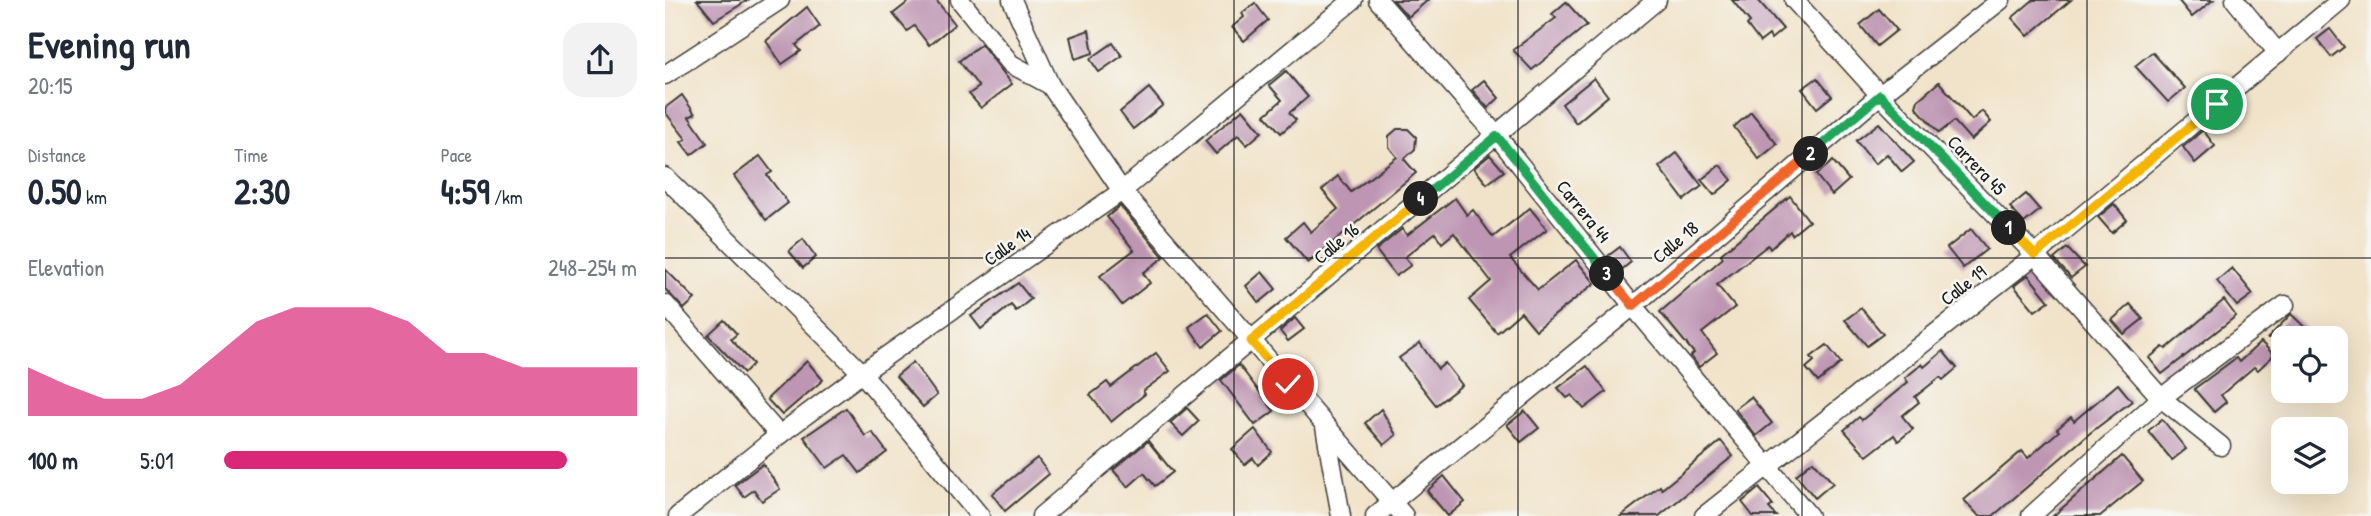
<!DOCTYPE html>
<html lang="en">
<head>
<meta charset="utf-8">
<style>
	:root { --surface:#fff; --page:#f2f2f3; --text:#1f2937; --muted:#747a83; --accent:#db2777 }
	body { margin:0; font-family:"Patrick Hand",sans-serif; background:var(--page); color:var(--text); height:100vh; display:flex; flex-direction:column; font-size:26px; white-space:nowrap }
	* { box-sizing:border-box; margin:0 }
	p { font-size:23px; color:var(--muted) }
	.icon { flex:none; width:38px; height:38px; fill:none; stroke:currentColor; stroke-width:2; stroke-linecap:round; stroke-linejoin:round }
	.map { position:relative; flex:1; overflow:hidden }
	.drawer { display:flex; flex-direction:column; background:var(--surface); width:665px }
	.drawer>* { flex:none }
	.controls { position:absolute; left:1606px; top:326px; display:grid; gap:14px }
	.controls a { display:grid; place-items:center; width:77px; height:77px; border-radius:14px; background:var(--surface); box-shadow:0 7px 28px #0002; font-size:35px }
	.pin { position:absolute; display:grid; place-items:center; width:60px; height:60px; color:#fff; margin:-30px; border:4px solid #fff; border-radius:50%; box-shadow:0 2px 7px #0007 }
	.km { position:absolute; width:35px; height:35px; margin:-18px; border-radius:50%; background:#222; color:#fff; font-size:19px; line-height:35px; text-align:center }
	.round { display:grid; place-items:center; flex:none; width:74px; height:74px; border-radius:21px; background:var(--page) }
	.summary { display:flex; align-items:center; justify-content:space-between; height:119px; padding:0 28px }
	h1 { font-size:38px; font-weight:800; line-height:52px }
	.figures { display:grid; grid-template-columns:repeat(3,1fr); gap:10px; height:119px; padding:7px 28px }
	.figures div { display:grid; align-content:center }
	.figures b { font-size:35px; font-weight:800 }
	.figures small { font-size:19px; font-weight:400 }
	.figures p { font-size:19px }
	.chart { height:196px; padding:14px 28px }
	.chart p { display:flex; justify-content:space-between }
	.chart svg { width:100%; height:126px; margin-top:7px; fill:var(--accent); opacity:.7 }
	ul { padding:0 28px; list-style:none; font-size:23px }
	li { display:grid; grid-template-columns:112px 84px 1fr; align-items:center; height:52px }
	li i { height:18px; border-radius:9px; background:var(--accent) }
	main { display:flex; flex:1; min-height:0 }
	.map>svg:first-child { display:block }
</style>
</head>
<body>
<main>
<section class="drawer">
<div class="summary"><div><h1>Evening run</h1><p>20:15</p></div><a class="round"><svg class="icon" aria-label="share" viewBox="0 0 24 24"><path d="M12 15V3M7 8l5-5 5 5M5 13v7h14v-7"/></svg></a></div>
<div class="figures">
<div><p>Distance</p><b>0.50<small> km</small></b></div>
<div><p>Time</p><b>2:30</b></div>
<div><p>Pace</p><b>4:59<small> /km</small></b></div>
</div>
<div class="chart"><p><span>Elevation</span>248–254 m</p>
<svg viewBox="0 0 160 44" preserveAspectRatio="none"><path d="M0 44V27L10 33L20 38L30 38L40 33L50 22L60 11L70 6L80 6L90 6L100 11L110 22L120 22L130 27L140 27L150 27L160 27V44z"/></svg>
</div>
<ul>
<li><b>100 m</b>5:01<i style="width:83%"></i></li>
</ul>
</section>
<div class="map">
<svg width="1706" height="516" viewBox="0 0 1706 516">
	<rect width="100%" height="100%" fill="#f6f6f2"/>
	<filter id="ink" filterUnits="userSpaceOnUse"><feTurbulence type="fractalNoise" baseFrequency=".0143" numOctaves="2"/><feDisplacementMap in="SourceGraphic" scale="14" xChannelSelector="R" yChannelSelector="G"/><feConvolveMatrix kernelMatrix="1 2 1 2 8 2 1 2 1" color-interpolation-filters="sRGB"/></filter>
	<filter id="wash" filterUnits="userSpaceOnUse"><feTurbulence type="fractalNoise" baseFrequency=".00686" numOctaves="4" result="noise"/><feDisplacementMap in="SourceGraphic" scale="28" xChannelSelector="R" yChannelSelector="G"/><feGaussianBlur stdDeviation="1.57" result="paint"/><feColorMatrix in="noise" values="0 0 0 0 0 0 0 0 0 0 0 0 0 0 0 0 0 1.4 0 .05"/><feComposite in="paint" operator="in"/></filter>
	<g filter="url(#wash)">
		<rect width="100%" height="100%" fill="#f1e3c9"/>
		<g id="blocks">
			<g fill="#be96b3">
				<polygon points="32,0 83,0 49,21"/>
				<polygon points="246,0 271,0 290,24 264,45 249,26 242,31 228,14"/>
				<polygon points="728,0 763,0 743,17"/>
				<polygon points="1067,0 1093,0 1118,29 1106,39 1104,35 1095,42 1082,25 1085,22"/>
				<polygon points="1368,0 1406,0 1363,36 1347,18"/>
				<polygon points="1513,0 1548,0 1527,17"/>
				<polygon points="901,2 922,25 867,70 848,50 891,18 887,14"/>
				<polygon points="590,3 603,20 579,41 567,27 579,17 577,13"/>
				<polygon points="142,7 155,26 131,45 136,51 117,64 101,41"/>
				<polygon points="1214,9 1232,30 1212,46 1195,25"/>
				<polygon points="1665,29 1679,47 1666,57 1652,39"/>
				<polygon points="424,30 428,53 410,59 405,37"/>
				<polygon points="448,43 457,56 434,72 425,59"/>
				<polygon points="316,44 347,84 316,108 304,94 314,87 294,61"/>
				<polygon points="1487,52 1520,88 1503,102 1470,66"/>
				<polygon points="621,71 643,97 624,113 631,120 616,133 600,115 617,100 604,85"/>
				<polygon points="929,78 943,96 911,123 897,104"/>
				<polygon points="1152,78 1167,96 1152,108 1137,89"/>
				<polygon points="819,80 834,98 823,108 807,90"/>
				<polygon points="1274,82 1307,120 1317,111 1326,122 1306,140 1289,121 1274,133 1251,107 1253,100"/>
				<polygon points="484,88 498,105 468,129 455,112"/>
				<polygon points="17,95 30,114 24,117 42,143 26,155 16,142 21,139 0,112 0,108"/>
				<polygon points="578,109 597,132 582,145 573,135 551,154 540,141"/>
				<polygon points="1086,112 1112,144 1094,159 1069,127"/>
				<polygon points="1214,123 1249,162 1237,172 1222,154 1210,164 1191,141"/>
				<polygon points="732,129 743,129 751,137 750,149 739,159 751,173 643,263 621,237 638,222 646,232 673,209 657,190 673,176 686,192 732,157 724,147 724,136"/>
				<polygon points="1538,130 1550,146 1530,163 1518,147"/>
				<polygon points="1012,153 1037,186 1019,200 994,167"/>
				<polygon points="825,155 839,171 822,184 809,168"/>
				<polygon points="95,156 107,172 102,175 123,203 101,220 69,176"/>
				<polygon points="1168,161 1184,180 1167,195 1151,175"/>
				<polygon points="1055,165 1067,180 1049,195 1036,180"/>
				<polygon points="1361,194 1375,210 1359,223 1345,207"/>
				<polygon points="1125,196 1144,221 1127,235 1125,231 1105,249 1103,245 1052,285 1070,307 1037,333 1052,353 1034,367 1026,356 1029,353 995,312 1058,258 1056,254"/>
				<polygon points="790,198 802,215 808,210 828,237 865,208 882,229 845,258 873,290 911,260 930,283 871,330 856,312 832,333 804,300 826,281 789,233 777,243 770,233 740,257 746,265 731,276 711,250 737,229 742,235"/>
				<polygon points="1449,204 1462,220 1447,233 1433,217"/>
				<polygon points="455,206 499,257 478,273 485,283 457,305 435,276 469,250 442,217"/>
				<polygon points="1306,229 1322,249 1298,268 1282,248"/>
				<polygon points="138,239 151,257 138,268 124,251"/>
				<polygon points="955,247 966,262 955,271 943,256"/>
				<polygon points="1402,248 1420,267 1406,278 1389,259"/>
				<polygon points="1567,268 1588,294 1572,306 1552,281"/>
				<polygon points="0,269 30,299 19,309 0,289"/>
				<polygon points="597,272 611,289 594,303 581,286"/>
				<polygon points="1363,275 1384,301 1370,311 1349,286"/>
				<polygon points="353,283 366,299 351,311 346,305 316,329 306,316"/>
				<polygon points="1559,300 1571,316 1497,374 1484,358 1498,347 1501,349"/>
				<polygon points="1465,304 1478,319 1459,334 1447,320"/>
				<polygon points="1196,308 1218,334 1202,346 1180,320"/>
				<polygon points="543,313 557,331 538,347 524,327"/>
				<polygon points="1626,314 1651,338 1603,338"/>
				<polygon points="630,318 639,329 623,341 615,331"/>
				<polygon points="59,320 72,334 66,339 88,364 79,373 43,335"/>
				<polygon points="1596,342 1609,355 1593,370 1589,367 1556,395 1561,402 1549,412 1529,389 1571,358 1574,362"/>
				<polygon points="755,343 773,369 780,363 797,385 771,405 734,358"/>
				<polygon points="1162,345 1176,363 1153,382 1141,368 1149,361 1146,357"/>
				<polygon points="1278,351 1292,368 1278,380 1275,377 1250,397 1254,402 1237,416 1248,429 1233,441 1229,435 1202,456 1179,430 1194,417 1197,420 1243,382 1240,378 1257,364 1259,367"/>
				<polygon points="491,353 505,371 478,391 480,394 446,422 425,395 442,382 446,387"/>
				<polygon points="142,361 158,380 117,415 102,399"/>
				<polygon points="248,362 272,395 258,407 231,376"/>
				<polygon points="574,365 609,411 590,425 556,380"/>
				<polygon points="922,366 941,392 919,409 907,395 902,398 893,388"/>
				<polygon points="1453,384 1467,401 1425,433 1328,516 1314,516 1299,500 1357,451 1363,458 1394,431 1392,429 1406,417 1409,421"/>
				<polygon points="1086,397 1107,423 1091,436 1070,409"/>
				<polygon points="181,408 200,436 207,432 222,452 195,473 181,455 162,468 139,437"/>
				<polygon points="522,408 534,421 518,436 505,423"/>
				<polygon points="716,409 731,435 719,445 700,423"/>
				<polygon points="860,411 874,428 856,442 842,425"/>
				<polygon points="1497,419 1521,449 1507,460 1483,431"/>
				<polygon points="590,429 607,452 593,465 588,458 580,465 567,449"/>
				<polygon points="483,441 508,472 490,486 479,473 463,487 448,470"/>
				<polygon points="1056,441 1068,456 994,516 956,516 995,486 997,489"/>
				<polygon points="1457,456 1478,481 1435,516 1388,516"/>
				<polygon points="372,458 384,474 340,511 327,494"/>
				<polygon points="1148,461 1168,483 1150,498 1131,475"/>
				<polygon points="98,464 115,489 97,501 89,490 79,497 70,485"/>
				<polygon points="779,476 800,502 783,516 762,491"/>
				<polygon points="1094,488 1108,505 1104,508 1111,516 1088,516 1077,502"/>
			</g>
		</g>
	</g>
	<g filter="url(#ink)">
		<use href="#blocks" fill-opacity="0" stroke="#3c3a36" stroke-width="2"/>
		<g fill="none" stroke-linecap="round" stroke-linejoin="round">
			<defs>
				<g id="street">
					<polyline points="295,0 346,64 385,85 457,191 739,516"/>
					<polyline points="347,0 385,85"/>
					<polyline points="713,0 832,136 968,306 1144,516"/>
					<polyline points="1129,0 1215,95 1370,255 1496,398 1556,446"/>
					<polyline points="1570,0 1613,53"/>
					<polyline points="0,75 115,0"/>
					<polyline points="0,177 197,373 315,516"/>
					<polyline points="0,304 114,435"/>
					<polyline points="660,427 676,516"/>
					<polyline points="13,516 114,435 197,373 457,191 688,0"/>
					<polyline points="376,516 992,0"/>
					<polyline points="710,516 968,306 1215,95 1336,0"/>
					<polyline points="1039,516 1370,255 1676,0"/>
					<polyline points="1366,516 1496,398 1620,305"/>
				</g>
			</defs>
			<use href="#street" stroke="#3c3a36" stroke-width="21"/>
			<use href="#street" stroke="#fff" stroke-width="18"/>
		</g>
	</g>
	<g fill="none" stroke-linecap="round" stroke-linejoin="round" filter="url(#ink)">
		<defs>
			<polyline id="split-1" points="1344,228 1370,255 1552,104"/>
			<polyline id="split-2" points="1146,154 1215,95 1344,228"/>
			<polyline id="split-3" points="942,274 968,306 1146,154"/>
			<polyline id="split-4" points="756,199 832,136 942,274"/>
			<polyline id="split-5" points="623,384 586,341 756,199"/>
		</defs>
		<use href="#split-1" stroke="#fff" stroke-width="14"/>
		<use href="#split-2" stroke="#fff" stroke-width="14"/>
		<use href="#split-3" stroke="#fff" stroke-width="14"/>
		<use href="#split-4" stroke="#fff" stroke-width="14"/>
		<use href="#split-5" stroke="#fff" stroke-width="14"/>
		<use href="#split-1" stroke="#f5b400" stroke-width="9"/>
		<use href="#split-2" stroke="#22a559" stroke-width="9"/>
		<use href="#split-3" stroke="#f0652b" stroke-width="9"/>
		<use href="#split-4" stroke="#22a559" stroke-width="9"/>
		<use href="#split-5" stroke="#f5b400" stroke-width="9"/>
	</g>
	<path fill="none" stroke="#1c1c1c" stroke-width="2" stroke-opacity="0.55" d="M284 0V516M569 0V516M853 0V516M1137 0V516M1422 0V516M0 258H1706"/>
	<g text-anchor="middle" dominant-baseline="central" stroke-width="5" stroke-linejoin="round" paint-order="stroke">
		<g font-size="19" fill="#1c1c1c" stroke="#f6f6f2">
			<text transform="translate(1312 165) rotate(46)">Carrera 45</text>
			<text transform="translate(919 211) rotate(51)">Carrera 44</text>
			<text transform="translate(1010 242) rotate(-40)">Calle 18</text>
			<text transform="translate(671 243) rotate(-40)">Calle 16</text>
			<text transform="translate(342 246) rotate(-35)">Calle 14</text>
			<text transform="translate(1298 285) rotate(-38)">Calle 19</text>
		</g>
	</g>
</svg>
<div class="controls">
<a><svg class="icon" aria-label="locate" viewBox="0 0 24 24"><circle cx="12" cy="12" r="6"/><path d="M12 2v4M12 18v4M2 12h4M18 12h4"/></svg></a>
<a><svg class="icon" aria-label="layers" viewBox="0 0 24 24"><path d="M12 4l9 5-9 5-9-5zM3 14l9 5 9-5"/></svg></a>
</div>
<div class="pin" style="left:1552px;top:104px;background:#1e9e55"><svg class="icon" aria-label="arrive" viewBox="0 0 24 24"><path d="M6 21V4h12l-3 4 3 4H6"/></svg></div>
<div class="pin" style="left:623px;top:384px;background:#d93025"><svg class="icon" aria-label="check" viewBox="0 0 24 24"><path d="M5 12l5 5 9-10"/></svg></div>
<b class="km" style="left:1344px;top:228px">1</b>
<b class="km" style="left:1146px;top:154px">2</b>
<b class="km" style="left:942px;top:274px">3</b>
<b class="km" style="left:756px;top:199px">4</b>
</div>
</main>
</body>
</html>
